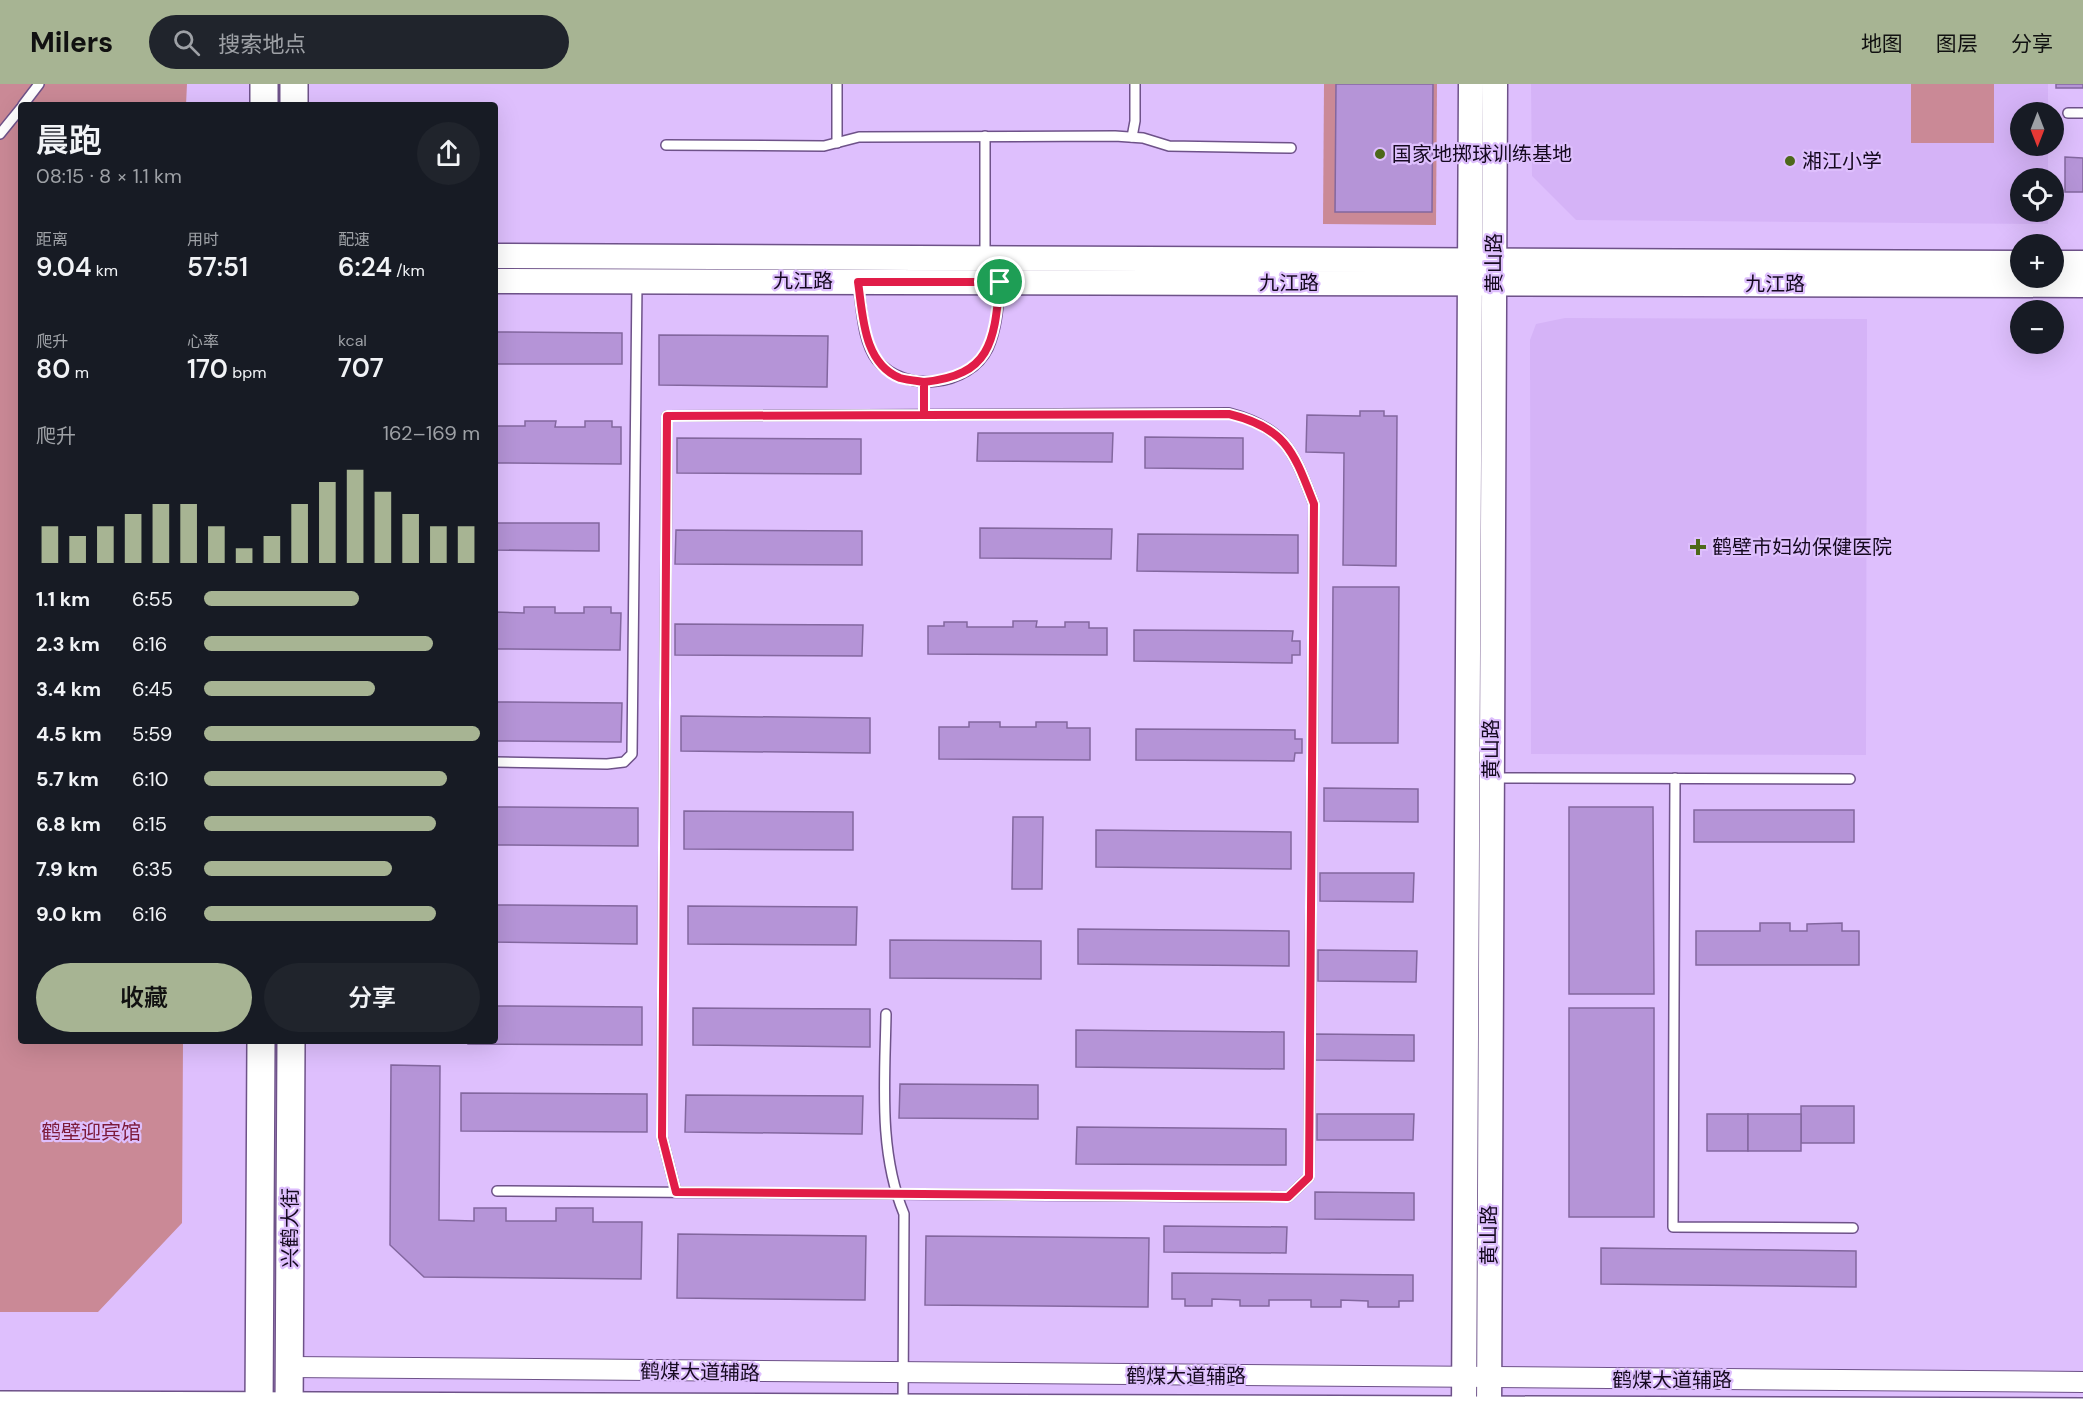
<!DOCTYPE html>
<html lang="zh">
<head>
<meta charset="utf-8">
<style>
	:root { --surface:#171b24; --page:#20242c; --text:#f1f3f6; --muted:#9ea1a6; --accent:#a7b493 }
	body { margin:0; font-family:"DM Sans","Noto Sans SC",sans-serif; background:var(--page); color:var(--text); height:100vh; display:flex; flex-direction:column; font-size:22px; white-space:nowrap }
	* { box-sizing:border-box; margin:0 }
	p { font-size:20px; color:var(--muted) }
	.icon { flex:none; width:33px; height:33px; fill:none; stroke:currentColor; stroke-width:2; stroke-linecap:round; stroke-linejoin:round }
	.map { position:relative; flex:1; overflow:hidden }
	.panel { position:absolute; left:18px; top:18px; width:480px; height:942px; display:flex; flex-direction:column; background:var(--surface); border-radius:6px; box-shadow:0 6px 24px #0002 }
	.panel>* { flex:none }
	.needle { width:39px; rotate:180deg }
	.buttons { position:absolute; left:2010px; top:18px; display:grid; gap:12px }
	.buttons a { display:grid; place-items:center; width:54px; height:54px; border-radius:50%; background:var(--surface); box-shadow:0 6px 24px #0002; font-size:30px }
	.pin { position:absolute; display:grid; place-items:center; width:51px; height:51px; color:#fff; margin:-26px; border:3px solid #fff; border-radius:50%; box-shadow:0 2px 6px #0007 }
	.round { display:grid; place-items:center; flex:none; width:63px; height:63px; border-radius:32px; background:var(--page) }
	.summary { display:flex; align-items:center; justify-content:space-between; height:102px; padding:0 18px }
	h1 { font-size:33px; font-weight:600; line-height:45px }
	.stats { display:grid; grid-template-columns:repeat(3,1fr); gap:9px; height:102px; padding:6px 18px }
	.stats div { display:grid; align-content:center }
	.stats b { font-size:26px; font-weight:600 }
	.stats small { font-size:16px; font-weight:400 }
	.stats p { font-size:16px }
	.chart { height:168px; padding:12px 18px }
	.chart p { display:flex; justify-content:space-between }
	.chart svg { width:100%; height:108px; margin-top:6px; stroke:var(--accent); stroke-width:6 }
	.action { display:flex; gap:12px; margin-top:auto; padding:12px 18px }
	.action a { flex:1; height:69px; border-radius:36px; background:var(--accent); color:#111; font-size:24px; font-weight:600; line-height:69px; text-align:center }
	.action a+a { background:var(--page); color:var(--text) }
	ul { padding:0 18px; list-style:none; font-size:20px }
	li { display:grid; grid-template-columns:96px 72px 1fr; align-items:center; height:45px }
	li i { height:15px; border-radius:8px; background:var(--accent) }
	header { display:flex; align-items:center; gap:36px; box-sizing:border-box; height:84px; padding:0 30px; background:var(--accent); color:#111 }
	header strong { font-size:28px }
	nav { display:flex; gap:33px; margin-inline-start:auto; font-size:21px }
	.search { width:420px; height:54px; background:var(--page); display:flex; align-items:center; gap:15px; box-sizing:border-box; padding:0 21px; border-radius:33px; color:var(--muted); font-size:22px }
	.map>svg:first-child { display:block }
</style>
</head>
<body>
<header>
<strong>Milers</strong>
<div class="search"><svg class="icon" aria-label="search" viewBox="0 0 24 24"><circle cx="10" cy="10" r="6"/><path d="M15 15l6 6"/></svg>搜索地点</div>
<nav><a>地图</a><a>图层</a><a>分享</a></nav>
</header>
<div class="map">
<svg width="2083" height="1330" viewBox="0 0 2083 1330">
	<rect width="100%" height="100%" fill="#debffd"/>
	<g fill="#d5b3f7">
		<polygon points="1531,0 2048,0 2048,28 2020,28 2020,62 2048,62 2048,94 2020,94 2020,128 2048,128 2048,140 1576,136 1532,92"/>
		<polygon points="1565,234 1867,235 1866,671 1531,670 1530,256 1536,240"/>
	</g>
	<g fill="#ca8996">
		<polygon points="0,0 187,0 186,21 21,21 21,957 183,957 182,1139 98,1228 0,1228"/>
		<polygon points="1324,0 1437,0 1436,141 1323,140"/>
		<rect x="1911" y="0" width="83" height="59"/>
	</g>
	<g fill="#b594d7" stroke="#83679f" stroke-width="1.5">
		<polygon points="1336,0 1433,0 1432,128 1335,128"/>
		<rect x="2056" y="0" width="27" height="4"/>
		<polygon points="2065,73 2083,74 2083,108 2065,108"/>
		<polygon points="495,248 622,249 622,280 495,280"/>
		<polygon points="659,251 828,252 827,303 659,301"/>
		<polygon points="1360,327 1384,327 1384,332 1397,332 1396,482 1343,481 1344,369 1306,368 1307,331 1360,332"/>
		<polygon points="495,336 495,342 525,342 525,337 556,337 555,343 585,343 585,337 612,337 612,343 621,343 621,380 495,379"/>
		<polygon points="978,349 1113,349 1112,378 977,377"/>
		<polygon points="1145,353 1243,354 1243,385 1145,384"/>
		<polygon points="677,354 861,355 861,390 677,389"/>
		<polygon points="495,439 599,439 599,467 495,466"/>
		<polygon points="980,444 1112,445 1111,475 980,474"/>
		<polygon points="676,446 862,447 862,481 675,480"/>
		<polygon points="1138,450 1298,451 1298,489 1137,487"/>
		<polygon points="1333,503 1399,503 1398,659 1332,659"/>
		<polygon points="524,523 555,523 555,529 584,529 584,523 611,523 611,529 621,529 620,566 495,565 495,528 524,529"/>
		<polygon points="1013,537 1037,537 1036,543 1065,543 1065,538 1089,538 1089,544 1107,544 1107,571 928,570 928,542 944,542 944,538 967,538 967,543 1013,543"/>
		<polygon points="675,540 863,541 862,572 675,571"/>
		<polygon points="1134,546 1293,547 1292,557 1300,557 1300,571 1292,571 1292,579 1134,577"/>
		<polygon points="495,618 622,619 621,658 495,657"/>
		<polygon points="681,632 870,634 870,669 681,667"/>
		<polygon points="969,638 1000,638 1000,643 1036,643 1036,638 1067,638 1067,644 1090,644 1090,676 939,675 939,643 969,643"/>
		<polygon points="1136,645 1295,646 1295,655 1302,655 1302,669 1295,669 1294,677 1136,676"/>
		<polygon points="1324,704 1418,705 1418,738 1324,737"/>
		<polygon points="495,723 638,724 638,762 495,761"/>
		<polygon points="1569,723 1653,723 1654,910 1569,910"/>
		<rect x="1694" y="726" width="160" height="32"/>
		<polygon points="684,727 853,728 853,766 684,765"/>
		<polygon points="1013,733 1043,733 1042,805 1012,805"/>
		<polygon points="1096,746 1291,748 1291,785 1096,783"/>
		<polygon points="1320,789 1414,789 1413,818 1320,817"/>
		<polygon points="495,821 637,822 637,860 495,858"/>
		<polygon points="688,822 857,823 856,861 688,860"/>
		<polygon points="1760,839 1790,839 1790,847 1807,847 1807,840 1842,839 1842,847 1859,847 1859,881 1696,881 1696,847 1760,847"/>
		<polygon points="1078,845 1289,847 1289,882 1078,880"/>
		<polygon points="890,856 1041,857 1041,895 890,894"/>
		<polygon points="1318,866 1417,867 1416,898 1318,897"/>
		<polygon points="495,922 642,923 642,961 468,960 468,957 495,957"/>
		<polygon points="693,924 870,925 870,963 693,961"/>
		<rect x="1569" y="924" width="85" height="209"/>
		<polygon points="1076,946 1284,948 1284,985 1076,983"/>
		<polygon points="1314,950 1414,951 1414,977 1314,976"/>
		<polygon points="391,981 440,982 439,1136 474,1137 474,1124 506,1124 506,1137 556,1137 556,1124 593,1124 593,1138 642,1138 641,1195 424,1193 390,1161"/>
		<polygon points="900,1000 1038,1001 1038,1035 899,1034"/>
		<polygon points="461,1009 647,1010 647,1048 461,1047"/>
		<polygon points="686,1011 863,1012 862,1050 685,1048"/>
		<rect x="1801" y="1022" width="53" height="37"/>
		<polygon points="1317,1030 1414,1030 1413,1056 1317,1056"/>
		<rect x="1707" y="1030" width="41" height="37"/>
		<rect x="1748" y="1030" width="53" height="37"/>
		<polygon points="1077,1043 1286,1045 1286,1081 1076,1080"/>
		<polygon points="1315,1108 1414,1109 1414,1136 1315,1135"/>
		<polygon points="1164,1142 1287,1143 1286,1169 1164,1168"/>
		<polygon points="678,1150 866,1152 865,1216 677,1214"/>
		<polygon points="926,1152 1149,1154 1148,1223 925,1221"/>
		<polygon points="1601,1164 1856,1167 1856,1203 1601,1200"/>
		<polygon points="1172,1189 1413,1191 1413,1217 1399,1217 1399,1223 1368,1223 1368,1217 1341,1216 1341,1223 1311,1223 1311,1216 1269,1216 1269,1222 1240,1222 1240,1216 1212,1215 1212,1222 1185,1222 1185,1215 1172,1215"/>
	</g>
	<g fill="none" stroke-linecap="round" stroke-linejoin="round">
		<defs>
			<g id="service">
				<polyline points="837,0 837,59"/>
				<polyline points="23,21 39,0"/>
				<polyline points="2068,29 2083,29"/>
				<polyline points="0,50 21,24"/>
				<polyline points="1132,53 1135,37 1135,0"/>
				<polyline points="666,61 824,62 859,53 1115,52 1143,54 1169,62 1291,64"/>
				<polyline points="985,174 985,52"/>
				<path d="M858 200C862 223 862 257 877 276 904 310 969 303 988 264 997 244 998 222 1000 200"/>
				<polyline points="924,298 924,331"/>
				<polyline points="495,678 607,680 624,678 632,670 637,199"/>
				<polyline points="1492,694 1850,695"/>
				<polyline points="1675,694 1673,1143 1853,1144"/>
				<path d="M886 930C885 996 878 1067 904 1130L903 1322"/>
				<path d="M497 1107 1288 1113 1309 1093 1314 420C1294 369 1287 344 1229 329L667 332 662 1053 676 1108"/>
			</g>
			<polyline id="minor" points="289,1283 2083,1298"/>
			<g id="tertiary">
				<polyline points="495,172 2020,179"/>
				<polyline points="2054,179 2083,179"/>
				<polyline points="495,197 2083,201"/>
				<polyline points="1464,1330 1471,0"/>
				<polyline points="1489,1330 1495,0"/>
			</g>
			<g id="secondary">
				<polyline points="264,0 264,21"/>
				<polyline points="294,0 294,21"/>
				<polyline points="0,1321 2083,1328"/>
				<polyline points="259,1330 261,957"/>
				<polyline points="289,1330 291,957"/>
			</g>
		</defs>
		<use href="#service" stroke="#6e5289" stroke-width="12"/>
		<use href="#minor" stroke="#6e5289" stroke-width="22"/>
		<use href="#tertiary" stroke="#6e5289" stroke-width="27"/>
		<use href="#secondary" stroke="#6e5289" stroke-width="30"/>
		<use href="#service" stroke="#fff" stroke-width="9"/>
		<use href="#minor" stroke="#fff" stroke-width="20"/>
		<use href="#tertiary" stroke="#fff" stroke-width="24"/>
		<use href="#secondary" stroke="#fff" stroke-width="27"/>
	</g>
	<g fill="none" stroke-linecap="round" stroke-linejoin="round">
		<defs>
			<path id="route" d="M1000 198H858C863 231 863 279 900 294 907 296 917 297 924 298V331L667 332 662 1053 676 1108 1288 1113 1309 1093 1314 420C1294 369 1287 344 1229 330L924 331V298C992 291 994 257 1000 198"/>
		</defs>
		<use href="#route" stroke="#fff" stroke-width="12"/>
		<use href="#route" stroke="#e11d48" stroke-width="8"/>
	</g>
	<g fill="#4d681a" stroke="#debffd" stroke-width="2">
		<circle cx="1380" cy="70" r="6"/>
		<circle cx="1790" cy="77" r="6"/>
		<path d="M1695 454h6v6h6v6h-6v6h-6v-6h-6v-6h6z"/>
	</g>
	<g text-anchor="middle" dominant-baseline="central" stroke-width="4.5" stroke-linejoin="round" paint-order="stroke">
		<g font-size="20" fill="#160a20" stroke="#debffd" text-anchor="start">
			<text x="1392" y="70">国家地掷球训练基地</text>
			<text x="1802" y="77">湘江小学</text>
			<text x="1712" y="463">鹤壁市妇幼保健医院</text>
		</g>
		<g font-size="20" fill="#160a20" stroke="#debffd">
			<text transform="translate(1494 179) rotate(-90)">黄山路</text>
			<text x="803" y="197">九江路</text>
			<text x="1289" y="199">九江路</text>
			<text x="1775" y="200">九江路</text>
			<text transform="translate(1491 665) rotate(-90)">黄山路</text>
			<text transform="translate(290 1144) rotate(-90)">兴鹤大街</text>
			<text transform="translate(1489 1151) rotate(-90)">黄山路</text>
			<text transform="translate(700 1288) rotate(1)">鹤煤大道辅路</text>
			<text x="1186" y="1292">鹤煤大道辅路</text>
			<text x="1672" y="1296">鹤煤大道辅路</text>
		</g>
		<g font-size="20" fill="#7c1a3a" stroke="#debffd">
			<text x="91" y="1048">鹤壁迎宾馆</text>
		</g>
	</g>
</svg>
<div class="buttons">
<a><svg class="needle" viewBox="-14 -14 28 28"><path d="M0-13l5 13h-10z" fill="#e53935"/><path d="M0 13l5-13h-10z" fill="#9ea1a6"/></svg></a>
<a><svg class="icon" aria-label="locate" viewBox="0 0 24 24"><circle cx="12" cy="12" r="6"/><path d="M12 2v4M12 18v4M2 12h4M18 12h4"/></svg></a>
<a>+</a>
<a>−</a>
</div>
<div class="pin" style="left:1000px;top:198px;background:#1e9e55"><svg class="icon" aria-label="arrive" viewBox="0 0 24 24"><path d="M6 21V4h12l-3 4 3 4H6"/></svg></div>
<section class="panel">
<div class="summary"><div><h1>晨跑</h1><p>08:15 · 8 × 1.1 km</p></div><a class="round"><svg class="icon" aria-label="share" viewBox="0 0 24 24"><path d="M12 15V3M7 8l5-5 5 5M5 13v7h14v-7"/></svg></a></div>
<div class="stats">
<div><p>距离</p><b>9.04<small> km</small></b></div>
<div><p>用时</p><b>57:51</b></div>
<div><p>配速</p><b>6:24<small> /km</small></b></div>
</div>
<div class="stats">
<div><p>爬升</p><b>80<small> m</small></b></div>
<div><p>心率</p><b>170<small> bpm</small></b></div>
<div><p>kcal</p><b>707</b></div>
</div>
<div class="chart"><p><span>爬升</span>162–169 m</p>
<svg viewBox="0 0 160 44" preserveAspectRatio="none"><path d="M5 44V29M15 44V33M25 44V29M35 44V24M45 44V20M55 44V20M65 44V29M75 44V38M85 44V33M95 44V20M105 44V11M115 44V6M125 44V15M135 44V24M145 44V29M155 44V29"/></svg>
</div>
<ul>
<li><b>1.1 km</b>6:55<i style="width:56%"></i></li>
<li><b>2.3 km</b>6:16<i style="width:83%"></i></li>
<li><b>3.4 km</b>6:45<i style="width:62%"></i></li>
<li><b>4.5 km</b>5:59<i style="width:100%"></i></li>
<li><b>5.7 km</b>6:10<i style="width:88%"></i></li>
<li><b>6.8 km</b>6:15<i style="width:84%"></i></li>
<li><b>7.9 km</b>6:35<i style="width:68%"></i></li>
<li><b>9.0 km</b>6:16<i style="width:84%"></i></li>
</ul>
<div class="action"><a>收藏</a><a>分享</a></div>
</section>
</div>
</body>
</html>
